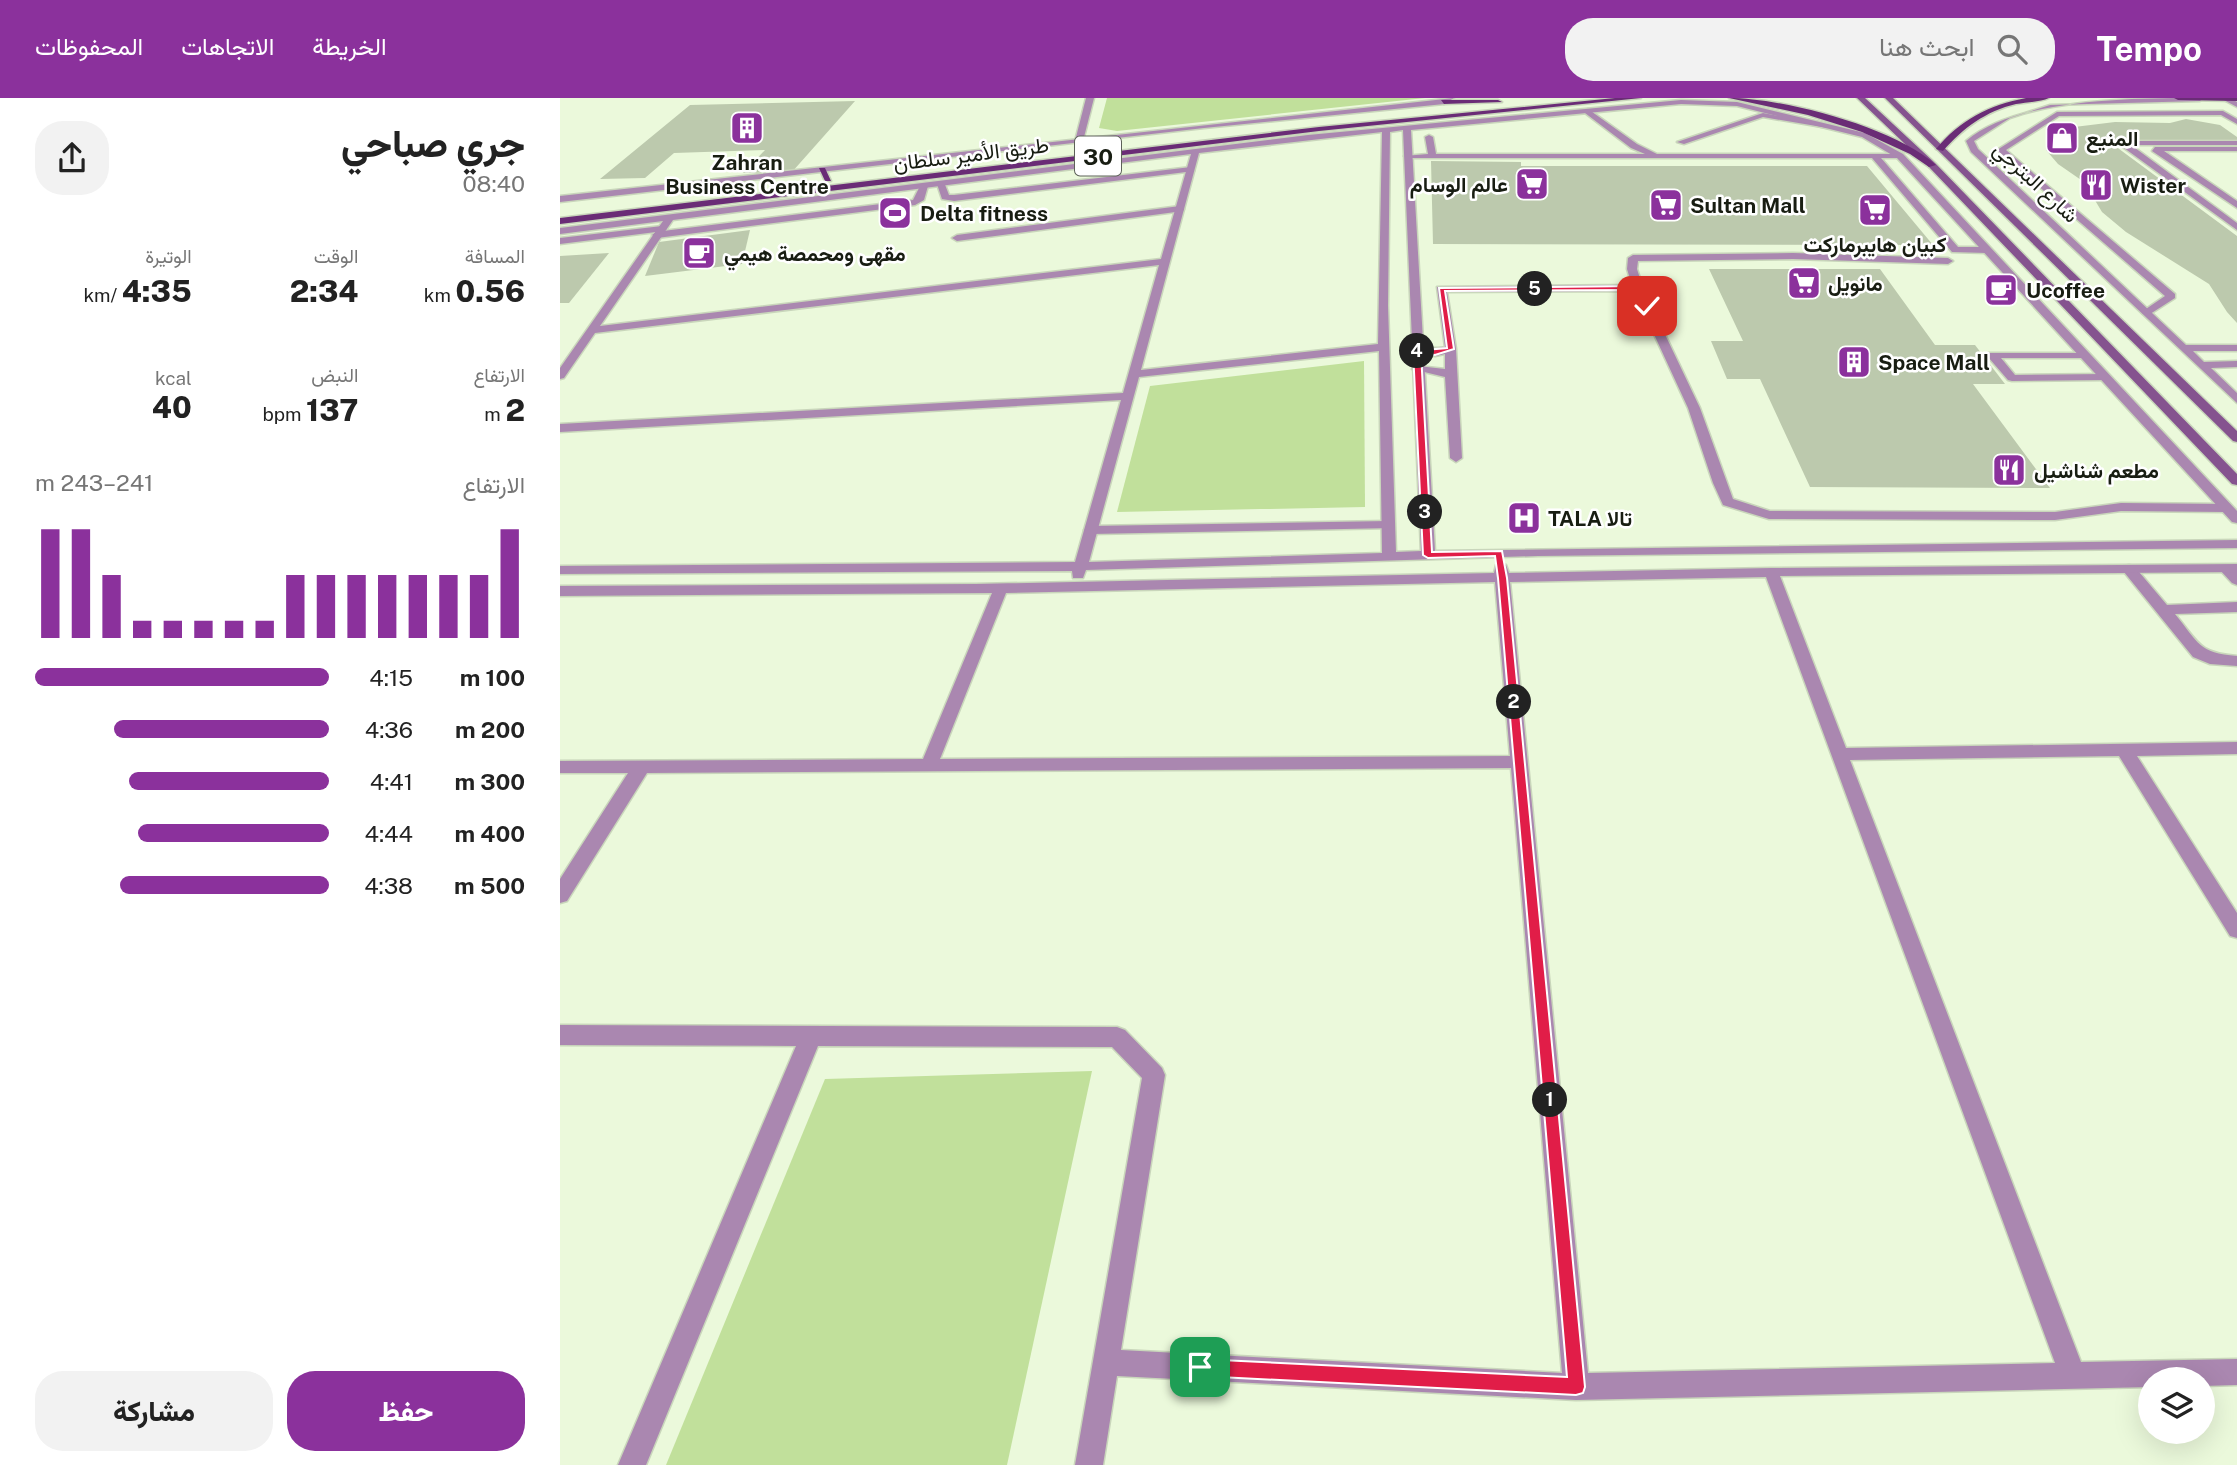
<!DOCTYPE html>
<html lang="ar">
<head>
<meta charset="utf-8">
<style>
	:root { --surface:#fff; --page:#f2f2f2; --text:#222; --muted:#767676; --accent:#8b319c }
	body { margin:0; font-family:"Public Sans",Vazirmatn,sans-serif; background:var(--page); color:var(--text); direction:rtl; height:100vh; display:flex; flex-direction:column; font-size:26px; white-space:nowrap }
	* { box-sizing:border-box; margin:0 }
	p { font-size:23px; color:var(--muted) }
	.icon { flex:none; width:38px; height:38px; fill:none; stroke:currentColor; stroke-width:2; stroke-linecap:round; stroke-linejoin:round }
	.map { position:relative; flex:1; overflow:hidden; direction:ltr }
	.sheet { display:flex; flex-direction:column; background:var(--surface); width:560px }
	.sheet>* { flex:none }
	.buttons { position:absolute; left:1578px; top:1269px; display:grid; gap:14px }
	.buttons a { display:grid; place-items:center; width:77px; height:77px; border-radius:50%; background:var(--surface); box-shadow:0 7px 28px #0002; font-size:35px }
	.pin { position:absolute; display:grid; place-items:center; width:60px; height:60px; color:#fff; margin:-30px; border-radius:14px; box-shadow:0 4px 10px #0006 }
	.km { position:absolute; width:35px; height:35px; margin:-18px; border-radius:50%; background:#222; color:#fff; font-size:19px; line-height:35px; text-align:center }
	.round { display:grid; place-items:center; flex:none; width:74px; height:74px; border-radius:28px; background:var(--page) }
	.headline { display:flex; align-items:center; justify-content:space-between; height:119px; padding:0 35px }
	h1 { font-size:38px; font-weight:800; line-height:52px }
	.stats { display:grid; grid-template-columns:repeat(3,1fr); gap:10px; height:119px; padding:7px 35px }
	.stats div { display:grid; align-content:center }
	.stats b { font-size:30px; font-weight:800 }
	.stats small { font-size:19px; font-weight:400 }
	.stats p { font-size:19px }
	.chart { height:196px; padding:14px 35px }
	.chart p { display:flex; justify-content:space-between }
	.chart svg { width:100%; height:126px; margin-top:7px; stroke:var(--accent); stroke-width:6 }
	.button { display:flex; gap:14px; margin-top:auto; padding:14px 35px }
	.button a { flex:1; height:80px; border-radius:28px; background:var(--accent); color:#fff; font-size:28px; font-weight:800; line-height:80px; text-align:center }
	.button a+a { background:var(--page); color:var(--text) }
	ul { padding:0 35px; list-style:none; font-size:23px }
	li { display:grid; grid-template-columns:112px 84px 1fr; align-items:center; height:52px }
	li i { height:18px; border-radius:9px; background:var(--accent) }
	header { display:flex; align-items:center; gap:42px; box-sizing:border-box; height:98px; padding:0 35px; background:var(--accent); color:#fff }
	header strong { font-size:33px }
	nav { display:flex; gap:38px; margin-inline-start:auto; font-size:24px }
	.search { width:490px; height:63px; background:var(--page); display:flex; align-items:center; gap:18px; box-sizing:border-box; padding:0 24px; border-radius:28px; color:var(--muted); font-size:26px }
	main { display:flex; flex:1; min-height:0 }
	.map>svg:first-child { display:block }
</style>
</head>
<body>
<header>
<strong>Tempo</strong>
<div class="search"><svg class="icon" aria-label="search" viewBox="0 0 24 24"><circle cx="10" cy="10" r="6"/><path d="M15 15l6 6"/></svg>ابحث هنا</div>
<nav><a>الخريطة</a><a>الاتجاهات</a><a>المحفوظات</a></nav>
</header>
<main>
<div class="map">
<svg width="1677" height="1367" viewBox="0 0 1677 1367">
	<rect width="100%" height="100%" fill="#ebf9db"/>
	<g fill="#c1e09b">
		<polygon points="547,0 865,0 557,33 539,30"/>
		<polygon points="804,263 805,409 557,414 590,288"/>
		<polygon points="532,973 447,1367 106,1367 265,981"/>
	</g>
	<g fill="#bcc9ad">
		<polygon points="295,3 232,74 183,75 205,52 114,55 85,80 40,81 130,7"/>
		<polygon points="1626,21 1660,27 1677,39 1677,44 1554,42 1551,45 1677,138 1677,225 1667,214 1649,186 1566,134 1542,114 1524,84 1498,66 1486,52 1487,43 1506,30 1555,24 1610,25"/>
		<polygon points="871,63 961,64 961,68 1307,68 1373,147 873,146"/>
		<polygon points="190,132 182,166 85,178 99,144"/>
		<polygon points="49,155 9,205 0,205 0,158"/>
		<polygon points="1149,171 1320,171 1375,247 1415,247 1445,286 1413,286 1490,390 1250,389 1200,281 1167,281 1151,243 1183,243"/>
	</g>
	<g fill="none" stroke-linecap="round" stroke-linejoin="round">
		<defs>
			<g id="lane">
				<polygon points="526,0 534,0 523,43 519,45 515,43"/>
				<polygon points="1028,11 1077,46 1097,56 1343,56 1340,60 1321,60 1398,149 1427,149 1432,152 1427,155 1392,154 1312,60 848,60 844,58 868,56 865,39 869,37 873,39 876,56 1085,56 1071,50 1025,15"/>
				<polygon points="1663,13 1677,21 1677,26 1661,17 1499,18 1446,52 1615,196 1615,200 1587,218 1582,215 1583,213 1605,198 1437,52 1497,14"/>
				<polygon points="1203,15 1272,28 1268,30 1203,19 1124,46 1117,44"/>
				<polygon points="1563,43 1677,43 1677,47 1571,47 1677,125 1677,132 1560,47"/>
				<polygon points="631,69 634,73 394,103 382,101 377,86 384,84 389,97 394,97"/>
				<polygon points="361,86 368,88 364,102 355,107 97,140 92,137 96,134 0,146 0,140 102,128 107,131 103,133 353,102"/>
				<polygon points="620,108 624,111 623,113 397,143 392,140 397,137"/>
				<path d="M1233 155 1388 160 1393 163 1388 166 1233 161 1078 163 1077 171 1083 190 1140 310 1173 401 1210 413 1495 414 1561 405 1666 406 1673 410 1666 414 1561 413 1495 422 1209 421 1163 407 1153 385 1128 310 1074 193 887 194 896 251 902 360 896 364 890 360 885 279 852 271 858 268 885 271V256L875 258 851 253C859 247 875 252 885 249L877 189 1072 187 1067 171 1068 160 1073 157Z"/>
				<polygon points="1428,255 1525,255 1531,258 1529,260 1441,260 1455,277 1545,276 1551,279 1545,282 1452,283 1448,282 1428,259"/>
				<polygon points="828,423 833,424 833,430 531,436 524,432 531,428"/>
				<path d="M1569 467 1574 468 1607 507 1677 504V514L1615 516C1639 545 1638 555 1677 558V568L1650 566 1633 559 1564 474V468Z"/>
				<polygon points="1666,467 1677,474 1677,487 1672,485 1659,471"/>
			</g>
			<g id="street">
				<polygon points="894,0 884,6 644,30 0,104 0,98"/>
				<path d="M1643 0 1640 3 1490 7 1450 20 1414 43 1418 51 1626 247H1677V253H1633L1644 264 1677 263V269L1651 270 1677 295V305L1411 54 1406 43C1457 0 1573 0 1643 0Z"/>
				<polygon points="1670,0 1677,4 1677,9 1662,1"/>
				<path d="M1121 2 1177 4 1305 35 1343 56 1677 413V425L1672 424 1337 60 1302 39 1177 8 1121 6 851 32 875 453 1677 442V450L978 458 526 472 523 480H513L512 473 0 476V468L515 464 561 302 0 334V326L563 295 599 167 35 235 4 280 0 281V270L103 123 0 136V130L748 37ZM843 32 861 453 836 454 828 208 830 34ZM822 34 818 246 581 272 639 55ZM631 56 601 161 40 228 113 122ZM819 253 822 455 529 464 579 279Z"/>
				<polygon points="1595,49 1677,49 1677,53 1604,53 1677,103 1677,110 1592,53"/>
				<path d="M941 466 946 467 949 475 1211 470 1677 466V474L1220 478 1286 650 1677 644V656L1577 658 1677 815V840L1670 838 1559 658 1290 662 1521 1264 1677 1261V1287L1643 1288V1281H1591V1289L1016 1302 557 1278 543 1367H515L582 980 552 949 258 948 86 1367H58L236 948 0 947V927L557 929 565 932 602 970 605 977 561 1252 1002 1275 951 670 87 675 7 803 0 805V781L68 675H0V663L363 661 432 495 0 498V488L416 486 934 475 936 467ZM1206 479 1495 1265 1028 1275 950 484ZM935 484 950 658 380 661 446 495Z"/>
			</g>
			<g id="secondary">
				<polygon points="1297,0 1305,0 1375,65 1677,376 1677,387 1672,386 1369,69"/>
				<polygon points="1325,0 1333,0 1677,333 1677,344 1673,343"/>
			</g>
			<g id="primary">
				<polygon points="1055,0 1081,0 759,33 0,126 0,120 759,29"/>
				<path d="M1169 0C1224 0 1336 30 1376 67L1369 69 1350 56 1302 34 1248 17Z"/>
				<path d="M1466 0H1489C1480 4 1467 4 1456 6 1426 13 1403 30 1383 53L1376 51C1400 22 1429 7 1466 0Z"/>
				<polygon points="1614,0 1677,0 1677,3 1618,2"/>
				<polygon points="881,2 938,2 942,4 884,6"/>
				<polygon points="259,70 265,70 271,83 265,83"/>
			</g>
		</defs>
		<use href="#lane" stroke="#c9d6bb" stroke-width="3"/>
		<use href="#street" stroke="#c9d6bb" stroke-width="3"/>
		<use href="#secondary" stroke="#c9d6bb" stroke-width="3"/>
		<use href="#primary" stroke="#c9d6bb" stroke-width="3"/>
		<use href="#lane" fill="#aa87b0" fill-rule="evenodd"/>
		<use href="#street" fill="#aa87b0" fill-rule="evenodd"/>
		<use href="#secondary" fill="#85538f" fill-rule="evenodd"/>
		<use href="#primary" fill="#6a2c76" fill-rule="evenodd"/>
	</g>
	<polygon fill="#e11d48" stroke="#fff" stroke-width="2" points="1078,188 1089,210 1085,210 1076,192 885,193 894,251 875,257 861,255 872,454 942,453 947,480 1025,1289 1023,1295 1016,1297 640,1278 634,1275 632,1269 634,1263 640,1261 1007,1279 938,480 935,458 868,460 863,457 853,253 887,250 879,190"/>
	<defs>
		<symbol id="building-square" viewBox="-11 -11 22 22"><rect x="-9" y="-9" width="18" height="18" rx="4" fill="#8b319c" stroke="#fff"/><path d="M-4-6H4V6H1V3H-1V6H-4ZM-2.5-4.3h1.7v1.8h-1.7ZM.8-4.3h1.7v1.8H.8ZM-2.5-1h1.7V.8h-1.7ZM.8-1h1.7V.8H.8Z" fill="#fff"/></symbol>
		<symbol id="shop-square" viewBox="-11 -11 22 22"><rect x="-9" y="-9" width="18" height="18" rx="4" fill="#8b319c" stroke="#fff"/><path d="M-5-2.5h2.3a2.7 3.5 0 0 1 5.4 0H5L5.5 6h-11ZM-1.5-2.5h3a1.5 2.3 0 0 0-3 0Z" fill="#fff"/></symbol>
		<symbol id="supermarket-square" viewBox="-11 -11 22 22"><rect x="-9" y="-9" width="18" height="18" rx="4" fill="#8b319c" stroke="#fff"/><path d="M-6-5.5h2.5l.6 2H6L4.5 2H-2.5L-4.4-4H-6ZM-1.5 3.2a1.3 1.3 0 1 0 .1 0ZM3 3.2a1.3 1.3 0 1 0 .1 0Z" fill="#fff"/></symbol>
		<symbol id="restaurant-square" viewBox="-11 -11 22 22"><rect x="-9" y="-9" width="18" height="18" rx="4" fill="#8b319c" stroke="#fff"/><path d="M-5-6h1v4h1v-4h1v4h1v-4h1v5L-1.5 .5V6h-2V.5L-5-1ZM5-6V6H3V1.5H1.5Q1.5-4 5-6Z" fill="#fff"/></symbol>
		<symbol id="stadium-square" viewBox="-11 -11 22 22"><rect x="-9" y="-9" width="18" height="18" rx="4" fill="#8b319c" stroke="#fff"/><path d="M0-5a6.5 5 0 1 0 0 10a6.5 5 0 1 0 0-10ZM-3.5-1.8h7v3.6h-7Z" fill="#fff"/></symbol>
		<symbol id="cafe-square" viewBox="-11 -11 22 22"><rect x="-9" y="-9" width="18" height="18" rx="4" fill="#8b319c" stroke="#fff"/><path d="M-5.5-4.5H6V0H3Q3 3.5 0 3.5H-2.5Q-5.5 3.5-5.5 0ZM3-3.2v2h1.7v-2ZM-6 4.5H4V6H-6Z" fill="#fff"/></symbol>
		<symbol id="hospital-square" viewBox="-11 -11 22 22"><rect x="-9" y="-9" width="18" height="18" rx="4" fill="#8b319c" stroke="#fff"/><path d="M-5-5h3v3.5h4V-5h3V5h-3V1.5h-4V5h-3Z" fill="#fff"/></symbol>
	</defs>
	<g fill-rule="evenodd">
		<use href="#building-square" x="168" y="11" width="38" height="38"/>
		<use href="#shop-square" x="1483" y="21" width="38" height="38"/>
		<use href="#supermarket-square" x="953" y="67" width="38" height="38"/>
		<use href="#restaurant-square" x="1517" y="68" width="38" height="38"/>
		<use href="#supermarket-square" x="1087" y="88" width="38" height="38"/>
		<use href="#supermarket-square" x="1296" y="93" width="38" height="38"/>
		<use href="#stadium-square" x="316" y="96" width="38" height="38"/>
		<use href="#cafe-square" x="120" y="136" width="38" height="38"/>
		<use href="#supermarket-square" x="1225" y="166" width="38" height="38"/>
		<use href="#cafe-square" x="1422" y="173" width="38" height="38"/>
		<use href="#building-square" x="1275" y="245" width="38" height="38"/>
		<use href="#restaurant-square" x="1430" y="353" width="38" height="38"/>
		<use href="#hospital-square" x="945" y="401" width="38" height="38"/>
	</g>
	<g text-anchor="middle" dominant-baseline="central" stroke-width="5" stroke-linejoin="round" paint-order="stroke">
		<g font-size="21" font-weight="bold" fill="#181d12" stroke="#fff" text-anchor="start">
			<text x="1526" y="40">المنيع</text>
			<text x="187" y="64" text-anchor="middle">Zahran<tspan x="187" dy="24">Business Centre</tspan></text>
			<text x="948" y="86" text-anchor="end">عالم الوسام</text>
			<text x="1560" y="87">Wister</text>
			<text x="1130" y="107">Sultan Mall</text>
			<text x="360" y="115">Delta fitness</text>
			<text x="1315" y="146" text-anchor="middle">كبيان هايبرماركت</text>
			<text x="164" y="155">مقهى ومحمصة هيمي</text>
			<text x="1268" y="185">مانويل</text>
			<text x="1466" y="192">Ucoffee</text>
			<text x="1318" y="264">Space Mall</text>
			<text x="1474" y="372">مطعم شناشيل</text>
			<text x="988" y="420">TALA تالا</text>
		</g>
		<g font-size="21" fill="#181d12" stroke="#fff">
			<text transform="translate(411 56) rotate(-7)">طريق الأمير سلطان</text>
			<text transform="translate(1476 84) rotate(43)">شارع البترجي</text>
		</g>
		<rect fill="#fff" stroke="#5d6159" stroke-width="2" x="515" y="38.5" width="46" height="39" rx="5"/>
		<g font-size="23" font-weight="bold" fill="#181d12">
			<text x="538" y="58">30</text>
		</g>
	</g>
</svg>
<div class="buttons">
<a><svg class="icon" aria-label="layers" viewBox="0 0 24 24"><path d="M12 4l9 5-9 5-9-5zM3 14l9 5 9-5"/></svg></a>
</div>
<div class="pin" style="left:640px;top:1269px;background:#1e9e55"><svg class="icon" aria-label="arrive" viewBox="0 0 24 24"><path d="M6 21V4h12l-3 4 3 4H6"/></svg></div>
<div class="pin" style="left:1087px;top:208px;background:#d93025"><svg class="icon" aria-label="check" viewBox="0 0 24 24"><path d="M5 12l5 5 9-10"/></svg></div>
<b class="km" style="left:990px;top:1002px">1</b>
<b class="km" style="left:954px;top:604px">2</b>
<b class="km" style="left:865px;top:414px">3</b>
<b class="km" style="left:857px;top:253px">4</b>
<b class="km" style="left:975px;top:191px">5</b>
</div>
<section class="sheet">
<div class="headline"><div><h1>جري صباحي</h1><p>08:40</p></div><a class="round"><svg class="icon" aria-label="share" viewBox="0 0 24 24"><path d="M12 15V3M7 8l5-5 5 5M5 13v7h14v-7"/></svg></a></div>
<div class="stats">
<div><p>المسافة</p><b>0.56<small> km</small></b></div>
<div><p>الوقت</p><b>2:34</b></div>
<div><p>الوتيرة</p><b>4:35<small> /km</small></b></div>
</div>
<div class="stats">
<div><p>الارتفاع</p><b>2<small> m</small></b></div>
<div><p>النبض</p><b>137<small> bpm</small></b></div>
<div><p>kcal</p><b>40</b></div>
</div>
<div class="chart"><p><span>الارتفاع</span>241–243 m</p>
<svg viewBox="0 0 160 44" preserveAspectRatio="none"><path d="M5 44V6M15 44V6M25 44V22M35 44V38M45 44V38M55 44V38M65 44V38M75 44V38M85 44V22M95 44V22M105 44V22M115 44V22M125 44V22M135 44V22M145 44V22M155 44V6"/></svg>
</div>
<ul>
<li><b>100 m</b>4:15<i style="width:100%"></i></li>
<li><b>200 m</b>4:36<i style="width:73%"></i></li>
<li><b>300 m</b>4:41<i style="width:68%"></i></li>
<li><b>400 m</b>4:44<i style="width:65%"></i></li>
<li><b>500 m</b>4:38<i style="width:71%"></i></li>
</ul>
<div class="button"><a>حفظ</a><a>مشاركة</a></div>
</section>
</main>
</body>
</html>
